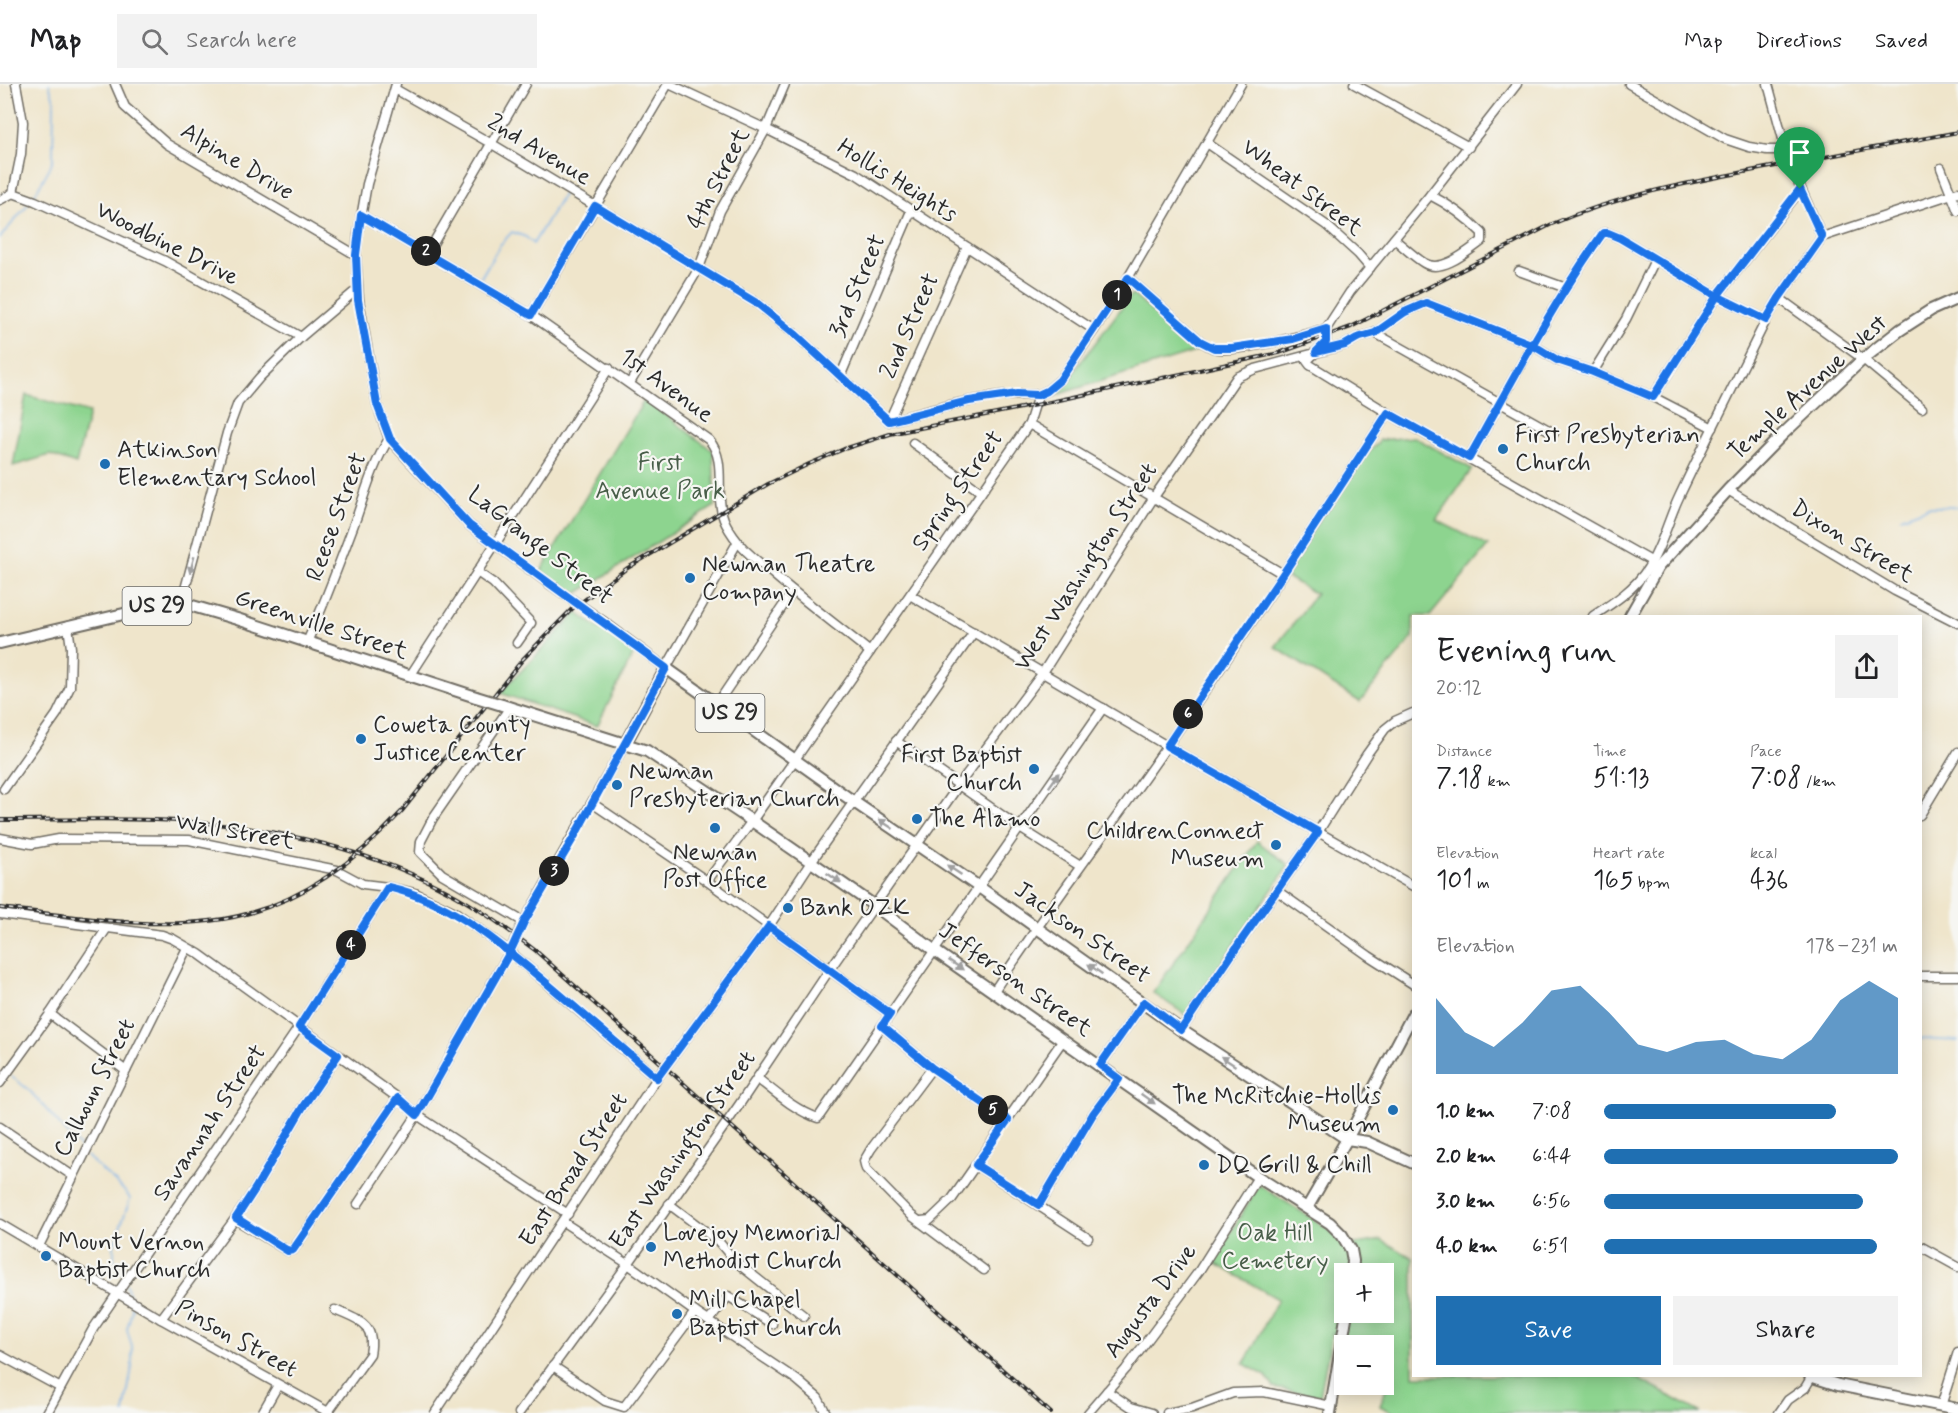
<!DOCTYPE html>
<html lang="en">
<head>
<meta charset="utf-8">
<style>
	:root { --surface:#fff; --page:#f2f2f2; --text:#202124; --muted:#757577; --line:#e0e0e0; --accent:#1f6fb2 }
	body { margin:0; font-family:Mynerve,sans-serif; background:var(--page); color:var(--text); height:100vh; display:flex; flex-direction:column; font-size:22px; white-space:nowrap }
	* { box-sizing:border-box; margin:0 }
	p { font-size:20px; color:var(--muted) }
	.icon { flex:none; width:33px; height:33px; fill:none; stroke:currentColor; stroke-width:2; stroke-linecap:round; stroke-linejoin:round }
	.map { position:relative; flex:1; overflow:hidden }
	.details { position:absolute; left:1412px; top:531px; width:510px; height:762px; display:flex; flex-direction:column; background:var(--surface); border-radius:0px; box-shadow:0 3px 15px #0003 }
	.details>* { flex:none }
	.buttons { position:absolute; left:1334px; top:1179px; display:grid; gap:12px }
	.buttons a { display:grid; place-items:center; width:60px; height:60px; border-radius:0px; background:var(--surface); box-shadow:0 3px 15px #0003; font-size:30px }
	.pin { position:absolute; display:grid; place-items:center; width:51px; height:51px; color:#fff; margin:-62px -26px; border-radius:50% 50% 50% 0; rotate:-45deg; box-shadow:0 0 6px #0007 }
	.pin .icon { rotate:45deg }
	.km { position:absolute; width:30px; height:30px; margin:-15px; border-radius:50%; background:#222; color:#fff; font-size:16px; line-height:30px; text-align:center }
	.round { display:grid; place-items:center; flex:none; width:63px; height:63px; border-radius:0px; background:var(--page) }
	.headline { display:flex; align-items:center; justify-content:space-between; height:102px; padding:0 24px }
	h1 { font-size:33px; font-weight:600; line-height:45px }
	.figures { display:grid; grid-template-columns:repeat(3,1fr); gap:9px; height:102px; padding:6px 24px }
	.figures div { display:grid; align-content:center }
	.figures b { font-size:26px; font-weight:600 }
	.figures small { font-size:16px; font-weight:400 }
	.figures p { font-size:16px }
	.chart { height:168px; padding:12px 24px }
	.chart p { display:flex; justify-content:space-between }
	.chart svg { width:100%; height:108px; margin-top:6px; fill:var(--accent); opacity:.7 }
	.action { display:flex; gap:12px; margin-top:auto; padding:12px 24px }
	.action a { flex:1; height:69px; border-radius:0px; background:var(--accent); color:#fff; font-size:24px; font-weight:600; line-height:69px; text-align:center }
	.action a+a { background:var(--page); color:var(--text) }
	ul { padding:0 24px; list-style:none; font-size:20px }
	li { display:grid; grid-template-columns:96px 72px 1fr; align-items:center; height:45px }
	li i { height:15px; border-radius:8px; background:var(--accent) }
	header { display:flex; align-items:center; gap:36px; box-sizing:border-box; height:84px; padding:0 30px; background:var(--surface); border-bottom:2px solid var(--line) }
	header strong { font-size:28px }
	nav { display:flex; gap:33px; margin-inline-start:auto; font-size:21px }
	.search { width:420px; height:54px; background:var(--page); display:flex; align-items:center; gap:15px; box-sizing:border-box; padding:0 21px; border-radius:0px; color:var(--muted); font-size:22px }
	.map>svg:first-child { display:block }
</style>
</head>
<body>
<header>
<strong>Map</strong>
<div class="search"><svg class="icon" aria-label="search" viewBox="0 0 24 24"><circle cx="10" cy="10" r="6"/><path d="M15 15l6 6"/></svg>Search here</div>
<nav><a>Map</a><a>Directions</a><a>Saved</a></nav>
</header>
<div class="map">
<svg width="1958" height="1329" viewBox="0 0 1958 1329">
	<rect width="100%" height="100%" fill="#f6f6f2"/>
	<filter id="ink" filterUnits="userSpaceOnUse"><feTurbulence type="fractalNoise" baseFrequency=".0167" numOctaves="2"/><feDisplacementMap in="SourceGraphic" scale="12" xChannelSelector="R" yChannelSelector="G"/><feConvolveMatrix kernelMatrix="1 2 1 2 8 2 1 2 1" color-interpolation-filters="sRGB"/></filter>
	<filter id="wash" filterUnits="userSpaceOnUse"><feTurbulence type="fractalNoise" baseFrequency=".008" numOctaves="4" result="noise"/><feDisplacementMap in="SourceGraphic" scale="24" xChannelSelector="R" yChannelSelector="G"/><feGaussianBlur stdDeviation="1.35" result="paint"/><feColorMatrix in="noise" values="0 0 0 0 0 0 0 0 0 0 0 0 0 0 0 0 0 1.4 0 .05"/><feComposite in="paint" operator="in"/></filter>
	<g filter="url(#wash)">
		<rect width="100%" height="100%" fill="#efe5cb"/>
		<g fill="#8dd48f" stroke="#5c805d" stroke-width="1.5" fill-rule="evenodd">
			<polygon points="1132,210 1198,267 1056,311"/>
			<polygon points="26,311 89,329 76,380 50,371 13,382"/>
			<polygon points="645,315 713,367 715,422 576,510 541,487"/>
			<polygon points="1414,353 1472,385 1436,436 1488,462 1430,532 1413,532 1413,553 1360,618 1275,563 1316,510 1281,490 1352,387 1380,356"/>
			<polygon points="577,529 634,569 597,642 500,609"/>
			<polygon points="1257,757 1289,781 1186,931 1153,909"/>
			<path d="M1259 1101 1332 1147 1344 1162 1381 1156 1413 1174V1292H1633L1701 1329H1394L1380 1322 1393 1283 1383 1277V1262L1354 1261 1332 1249 1320 1312 1274 1304 1266 1292 1244 1280 1278 1215 1213 1178ZM1344 1190H1383V1228H1344Z"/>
		</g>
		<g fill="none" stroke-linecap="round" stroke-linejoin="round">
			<g stroke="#78b1e9" stroke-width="1.5">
				<polyline points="34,112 50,83 53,75 54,16 49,0"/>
				<polyline points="0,154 28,120"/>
				<polyline points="480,195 500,161 512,148 526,153 533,160 564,109"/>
				<polyline points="1901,433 1928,423 1958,423"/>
				<polyline points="1920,955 1958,957"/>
				<polyline points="12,993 29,1006 82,1066"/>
				<path d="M87 1072C97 1084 126 1104 130 1115L114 1161V1175L124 1193"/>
				<polyline points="126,1200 130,1213"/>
				<polyline points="124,1329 132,1283 132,1263 127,1245 132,1226 131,1221"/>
			</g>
		</g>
	</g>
	<g filter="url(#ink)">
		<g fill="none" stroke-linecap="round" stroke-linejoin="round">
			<defs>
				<g id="minor">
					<polyline points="115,0 125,23 167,60 356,171"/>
					<polyline points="396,0 367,100 358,151 356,171 359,216 377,320 389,355 469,441 551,501"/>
					<polyline points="669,0 766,45 856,90 1094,246"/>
					<polyline points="1354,0 1469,63"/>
					<polyline points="1629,0 1725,55 1749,63 1767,66 1786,66"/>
					<polyline points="1768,0 1786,66 1801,105 1822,153"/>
					<polyline points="395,5 492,60 758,220 795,250 889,337"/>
					<polyline points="1207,59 1326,141 1358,170 1370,184"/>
					<polyline points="1941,84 1958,127"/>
					<polyline points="13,109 35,117 165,177 301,253"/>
					<polyline points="0,116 13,109 21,70 23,38 16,0"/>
					<path d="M361 131 531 231 709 356C729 379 712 413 726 440 738 463 753 473 773 490 804 517 838 542 870 568"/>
					<path d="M1394 155C1404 163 1413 172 1424 179 1442 190 1468 167 1482 157V149C1466 133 1450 121 1430 111"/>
					<polyline points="428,168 526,0"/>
					<polyline points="1519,187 1566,204"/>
					<path d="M1128 194 1200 257C1204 259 1208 262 1213 264 1233 270 1304 251 1326 245"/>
					<polyline points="1779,214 1863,275 1922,324"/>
					<polyline points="531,231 668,0"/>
					<polyline points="1326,245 1326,258 1307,277 1310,281 1388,329 1651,477"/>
					<polyline points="1326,245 1350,208 1430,111 1517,0"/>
					<polyline points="1375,249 1554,349"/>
					<polyline points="1593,288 1626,235 1655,176"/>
					<polyline points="840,293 911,127"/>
					<polyline points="630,299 699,184 720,127 766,45 785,0"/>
					<polyline points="1653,313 1717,212 1801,105"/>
					<polyline points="889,337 967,163"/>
					<path d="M889 337C937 325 988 308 1038 311"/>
					<polyline points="1029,340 1283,490"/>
					<polyline points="913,359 981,408"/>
					<path d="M1469 374C1512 298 1552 220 1603 149H1608L1620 154 1717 212 1766 236"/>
					<polyline points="1728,406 1895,507 1958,539"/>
					<polyline points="477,488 493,499 531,539 517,559"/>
					<polyline points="910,511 1167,662 1413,802"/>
					<polyline points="181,520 227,349 238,319 260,293 301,253 353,209 358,209"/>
					<path d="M1593 532C1613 519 1635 505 1648 484 1662 463 1668 436 1679 413 1707 354 1737 295 1766 236L1779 214 1822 153 1958 108"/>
					<polyline points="603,537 666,584 737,459"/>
					<path d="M307 558C326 517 341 475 357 432 366 406 374 378 389 355"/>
					<polyline points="410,592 609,284"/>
					<polyline points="717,620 793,507"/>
					<polyline points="510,623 433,734 421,757 420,768 442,790 524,838"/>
					<polyline points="896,657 1020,744 1080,782"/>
					<polyline points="4,705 57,630 70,603 71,564 68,542"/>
					<polyline points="592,719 707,797 890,930"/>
					<polyline points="1920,731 1958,668"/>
					<polyline points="0,754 32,760 59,755 189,756 337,786 363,800 388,803 415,809 455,828 510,868 657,994"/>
					<polyline points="707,797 752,737 1029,340 1038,311 1047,307 1060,296 1094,246 1128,194 1241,0"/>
					<polyline points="1276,806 1369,872 1413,900"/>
					<polyline points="0,830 162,851 173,855 199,870 398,1014 417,1031 568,1130"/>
					<polyline points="521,843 625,660"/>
					<polyline points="1920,892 1958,892"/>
					<path d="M994 907C1049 823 1110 744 1167 662 1243 553 1316 440 1388 329"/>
					<polyline points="50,930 126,987"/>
					<polyline points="882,942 932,984 1008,1036"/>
					<polyline points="1181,946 1243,854 1318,748 1367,670 1385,645 1395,637 1413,629"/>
					<polyline points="1100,981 1144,918"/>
					<polyline points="932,984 871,1065 864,1077 866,1085 912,1132 984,1186"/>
					<path d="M757 994C776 1009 795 1026 818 1034L1103 624"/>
					<polyline points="0,999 50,930 107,844"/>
					<polyline points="0,1043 73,1092"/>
					<polyline points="976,1081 1088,1154"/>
					<polyline points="358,1120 417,1031 512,864"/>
					<polyline points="669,1120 718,1157 735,1177 804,1232"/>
					<polyline points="1039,1121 1093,1030 1119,995"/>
					<polyline points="235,1135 288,1167 293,1166 398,1014"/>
					<polyline points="921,1137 930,1136 952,1115 1063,956"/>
					<polyline points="563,1138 628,1180 695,1228 797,1296 818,1314 826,1329"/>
					<polyline points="0,1140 161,1235 330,1329"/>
					<polyline points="39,1162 187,864"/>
					<polyline points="1920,1162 1958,1183"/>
					<polyline points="161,1235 235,1135 255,1105 304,1021 338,971"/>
					<polyline points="709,1237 728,1212 772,1240"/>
					<polyline points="0,1271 59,1303"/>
					<polyline points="553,1282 605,1317 624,1323 695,1228"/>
					<polyline points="1107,1307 1131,1323 1152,1329"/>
					<polyline points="1941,1322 1958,1268"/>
					<path d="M328 1328 370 1270C376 1239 359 1237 335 1226"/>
					<polyline points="47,1329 93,1245 299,943 388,803"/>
					<polyline points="262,1329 278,1301"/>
					<polyline points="435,1329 657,994 769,842 811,778 974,548"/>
					<polyline points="519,1329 628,1180 739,1021 830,885 963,695 1042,590 1154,413 1237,293 1255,285 1345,261 1357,254 1375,249 1405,228 1426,219 1531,260 1557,276 1593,288 1653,313 1713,344"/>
					<polyline points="1088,1329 1126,1285 1199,1187 1258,1093"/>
					<polyline points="1167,1329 1192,1324 1233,1309 1264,1308 1331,1322"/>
					<polyline points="1779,1329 1788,1316 1805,1304 1812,1292"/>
				</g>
				<g id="major">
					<polyline points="1630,532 1658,483 1728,406 1783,350 1863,275 1900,246 1931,226 1958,214"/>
					<polyline points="0,559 162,521 189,521 237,535 476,613"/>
					<polyline points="502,621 647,667 752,737 875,822 935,867 1258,1093 1330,1139 1342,1151 1351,1166 1353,1177 1352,1190"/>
					<polyline points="625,660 666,584 854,718 979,803 1181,946 1347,1055 1367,1058 1413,1079"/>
					<polyline points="1307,1124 1347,1055 1413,930"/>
					<polyline points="1810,1292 1838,1301 1958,1325"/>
					<polyline points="1330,1329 1347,1228"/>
				</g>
			</defs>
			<use href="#minor" stroke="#706c63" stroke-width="11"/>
			<use href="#major" stroke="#706c63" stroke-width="14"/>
			<use href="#minor" stroke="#fff" stroke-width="8"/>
			<use href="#major" stroke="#fff" stroke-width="10"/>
			<defs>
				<g id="rail">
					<path d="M0 736C52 736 104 734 155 736 254 739 357 760 445 806 478 823 507 845 536 867L1051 1329"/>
					<path d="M0 824C69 831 140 845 209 837 286 829 351 783 402 727L523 575 572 525 626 485 768 400 809 380 844 365 890 350 1036 321 1279 269 1351 243 1552 140C1617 112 1686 99 1755 86 1823 73 1891 61 1958 48"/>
				</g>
			</defs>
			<use href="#rail" stroke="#2b2b2b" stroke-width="4"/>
			<use href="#rail" stroke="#f6f6f2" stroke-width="1.5" stroke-dasharray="4.5" stroke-linecap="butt"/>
			<defs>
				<g id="minor-bridge">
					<polyline points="551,501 603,537"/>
					<polyline points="512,863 521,843"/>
				</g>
				<polyline id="major-bridge" points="476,613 502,621"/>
			</defs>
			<use href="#minor-bridge" stroke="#706c63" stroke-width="11" stroke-linecap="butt"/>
			<use href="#major-bridge" stroke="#706c63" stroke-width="14" stroke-linecap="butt"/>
			<use href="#minor-bridge" stroke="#fff" stroke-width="8"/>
			<use href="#major-bridge" stroke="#fff" stroke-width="10"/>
		</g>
		<defs><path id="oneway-solid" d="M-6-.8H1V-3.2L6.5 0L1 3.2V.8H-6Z" transform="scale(1.5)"/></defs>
		<g fill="#a0a0a0">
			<use href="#oneway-solid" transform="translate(192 481) rotate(105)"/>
			<use href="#oneway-solid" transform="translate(1054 696) rotate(-55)"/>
			<use href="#oneway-solid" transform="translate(886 740) rotate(-146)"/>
			<use href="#oneway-solid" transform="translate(954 786) rotate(-146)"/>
			<use href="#oneway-solid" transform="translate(834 794) rotate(34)"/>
			<use href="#oneway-solid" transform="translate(956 881) rotate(34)"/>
			<use href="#oneway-solid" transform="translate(1095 885) rotate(-145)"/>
			<use href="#oneway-solid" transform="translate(1228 977) rotate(-147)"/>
			<use href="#oneway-solid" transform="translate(1148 1015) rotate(35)"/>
		</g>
	</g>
	<g fill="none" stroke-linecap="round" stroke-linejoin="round" filter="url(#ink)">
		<defs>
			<path id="route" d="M1800 105 1717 212 1653 313 1593 288 1557 276 1531 260 1426 219 1405 228 1375 249 1357 254 1345 261 1316 268 1326 258V245L1293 255 1232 264H1214L1200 257 1128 194 1060 296 1047 307 1038 311 1017 310 969 317 889 337 795 250 758 220 595 122 531 231 361 131 356 171 358 216 377 320 390 355 469 441 666 584 574 753 524 838 510 868 417 1031 398 1014 293 1166 288 1167 236 1134 255 1105 304 1021 338 971 299 943 388 803C450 817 495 856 543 896 581 928 619 961 657 994L769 842 890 930 882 942 932 984 1008 1036 976 1081 1039 1121 1093 1030 1119 995 1100 981 1144 918 1181 946 1243 854 1318 748 1167 662 1283 490 1388 329 1469 374C1512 298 1552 220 1603 149H1608L1620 154 1717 212 1766 236 1779 214 1822 153 1800 105"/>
		</defs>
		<use href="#route" stroke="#fff" stroke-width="12"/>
		<use href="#route" stroke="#1a73e8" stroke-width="8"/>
	</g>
	<g fill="#1f6fb2" stroke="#f6f6f2" stroke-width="2">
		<circle cx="1503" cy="365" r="6"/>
		<circle cx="105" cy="380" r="6"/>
		<circle cx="690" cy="494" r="6"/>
		<circle cx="361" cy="655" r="6"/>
		<circle cx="1034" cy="685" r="6"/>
		<circle cx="617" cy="701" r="6"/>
		<circle cx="917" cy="735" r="6"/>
		<circle cx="715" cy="744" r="6"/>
		<circle cx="1276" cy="761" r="6"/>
		<circle cx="788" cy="824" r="6"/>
		<circle cx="1393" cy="1026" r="6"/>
		<circle cx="1204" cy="1081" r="6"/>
		<circle cx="651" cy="1163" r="6"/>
		<circle cx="46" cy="1172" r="6"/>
		<circle cx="677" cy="1230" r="6"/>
	</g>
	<g text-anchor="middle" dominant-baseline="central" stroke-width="4.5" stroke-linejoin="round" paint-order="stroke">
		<g fill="#f6f6f2" stroke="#686867" stroke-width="1.5">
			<rect x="122.5" y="503" width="69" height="38" rx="4.5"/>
			<rect x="695.5" y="610" width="69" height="38" rx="4.5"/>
		</g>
		<g font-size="22" font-weight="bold" fill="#2b2b2b">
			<text x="157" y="522">US 29</text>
			<text x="730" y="629">US 29</text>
		</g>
		<g font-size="24" fill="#2b2b2b" stroke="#f6f6f2">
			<text transform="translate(539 66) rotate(31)">2nd Avenue</text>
			<text transform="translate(237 78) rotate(31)">Alpine Drive</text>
			<text transform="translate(719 95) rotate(-63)">4th Street</text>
			<text transform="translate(897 97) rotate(32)">Hollis Heights</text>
			<text transform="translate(1302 104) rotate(37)">Wheat Street</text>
			<text transform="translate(167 160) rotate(27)">Woodbine Drive</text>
			<text transform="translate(858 202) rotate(-67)">3rd Street</text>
			<text transform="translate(910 242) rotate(-66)">2nd Street</text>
			<text transform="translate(666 302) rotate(36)">1st Avenue</text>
			<text transform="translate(1808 304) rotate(-42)">Temple Avenue West</text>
			<text transform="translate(958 407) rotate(-55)">Spring Street</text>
			<text transform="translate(337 433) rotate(-70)">Reese Street</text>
			<text transform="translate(1852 458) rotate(31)">Dixon Street</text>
			<text transform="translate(540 462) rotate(38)">LaGrange Street</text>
			<text transform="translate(1086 483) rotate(-57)">West Washington Street</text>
			<text transform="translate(321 541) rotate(18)">Greenville Street</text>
			<text transform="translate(235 748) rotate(10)">Wall Street</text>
			<text transform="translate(1082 849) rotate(35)">Jackson Street</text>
			<text transform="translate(1015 896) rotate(35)">Jefferson Street</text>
			<text transform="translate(95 1004) rotate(-63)">Calhoun Street</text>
			<text transform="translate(210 1039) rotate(-56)">Savannah Street</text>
			<text transform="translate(683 1066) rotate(-55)">East Washington Street</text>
			<text transform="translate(574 1086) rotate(-57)">East Broad Street</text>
			<text transform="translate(1151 1217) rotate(-53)">Augusta Drive</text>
			<text transform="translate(236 1255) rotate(29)">Pinson Street</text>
		</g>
		<g font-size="24" fill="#2b2b2b" stroke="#f6f6f2" text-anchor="start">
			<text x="1515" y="351">First Presbyterian<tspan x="1515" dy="28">Church</tspan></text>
			<text x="117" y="366">Atkinson<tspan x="117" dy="28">Elementary School</tspan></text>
			<text x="702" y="480">Newnan Theatre<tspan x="702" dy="28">Company</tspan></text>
			<text x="373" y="641">Coweta County<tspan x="373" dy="28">Justice Center</tspan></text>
			<text x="1022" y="671" text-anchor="end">First Baptist<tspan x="1022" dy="28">Church</tspan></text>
			<text x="629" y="687">Newnan<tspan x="629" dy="28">Presbyterian Church</tspan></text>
			<text x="929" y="735">The Alamo</text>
			<text x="1264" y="747" text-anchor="end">ChildrenConnect<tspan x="1264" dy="28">Museum</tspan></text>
			<text x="715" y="768" text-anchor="middle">Newnan<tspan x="715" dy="28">Post Office</tspan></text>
			<text x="800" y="824">Bank OZK</text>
			<text x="1381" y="1012" text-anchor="end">The McRitchie-Hollis<tspan x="1381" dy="28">Museum</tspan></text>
			<text x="1216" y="1081">DQ Grill &amp; Chill</text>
			<text x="663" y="1149">Lovejoy Memorial<tspan x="663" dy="28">Methodist Church</tspan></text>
			<text x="58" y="1158">Mount Vernon<tspan x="58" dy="28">Baptist Church</tspan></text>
			<text x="689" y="1216">Mill Chapel<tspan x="689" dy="28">Baptist Church</tspan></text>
		</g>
		<g font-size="24" fill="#485e49" stroke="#f6f6f2">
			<text x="660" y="379">First<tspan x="660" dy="28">Avenue Park</tspan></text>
			<text x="1275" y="1149">Oak Hill<tspan x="1275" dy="28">Cemetery</tspan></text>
		</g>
	</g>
</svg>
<div class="buttons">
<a>+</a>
<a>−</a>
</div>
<div class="pin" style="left:1800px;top:105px;background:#1e9e55"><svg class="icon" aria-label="arrive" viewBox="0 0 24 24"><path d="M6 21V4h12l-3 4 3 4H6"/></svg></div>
<b class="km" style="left:1117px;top:211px">1</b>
<b class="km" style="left:426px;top:167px">2</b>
<b class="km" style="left:554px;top:787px">3</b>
<b class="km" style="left:351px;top:861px">4</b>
<b class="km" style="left:993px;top:1026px">5</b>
<b class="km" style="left:1188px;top:630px">6</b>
<section class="details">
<div class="headline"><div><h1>Evening run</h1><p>20:12</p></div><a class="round"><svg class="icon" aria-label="share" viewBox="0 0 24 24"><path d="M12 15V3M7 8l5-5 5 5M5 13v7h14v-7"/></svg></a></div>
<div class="figures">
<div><p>Distance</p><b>7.18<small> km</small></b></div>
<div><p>Time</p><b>51:13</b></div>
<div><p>Pace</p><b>7:08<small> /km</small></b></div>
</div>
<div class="figures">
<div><p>Elevation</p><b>101<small> m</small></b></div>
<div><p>Heart rate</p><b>165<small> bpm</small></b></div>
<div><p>kcal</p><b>436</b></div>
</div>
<div class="chart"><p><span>Elevation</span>178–231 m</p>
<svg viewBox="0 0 160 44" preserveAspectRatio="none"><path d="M0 44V13L10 27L20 33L30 23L40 10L50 8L60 19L70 32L80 35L90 31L100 30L110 36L120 38L130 30L140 14L150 6L160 13V44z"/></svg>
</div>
<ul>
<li><b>1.0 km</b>7:08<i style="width:79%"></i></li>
<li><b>2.0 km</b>6:44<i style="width:100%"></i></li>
<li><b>3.0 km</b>6:56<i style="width:88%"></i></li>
<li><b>4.0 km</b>6:51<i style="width:93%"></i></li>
</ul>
<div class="action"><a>Save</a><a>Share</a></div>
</section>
</div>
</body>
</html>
